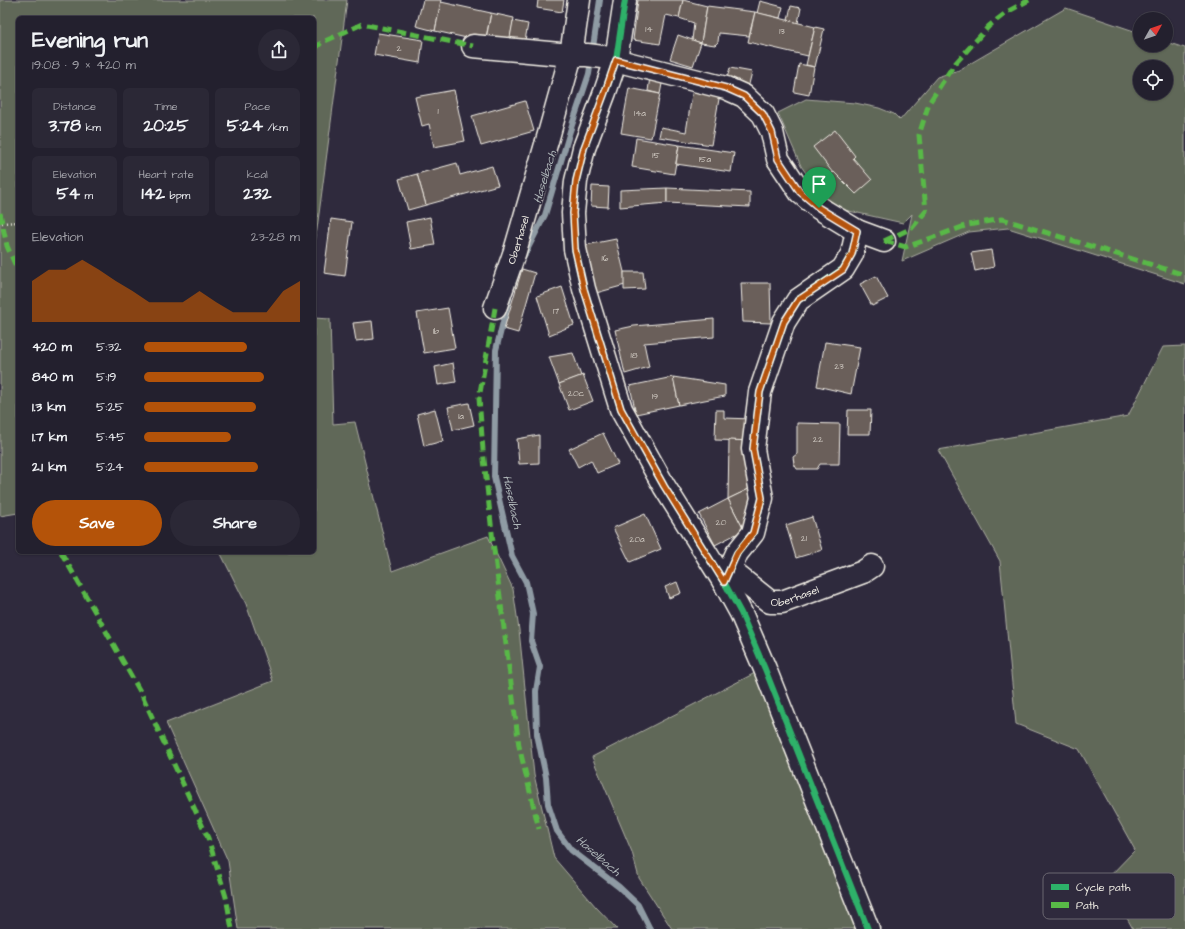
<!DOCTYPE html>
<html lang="en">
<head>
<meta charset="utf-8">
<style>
	:root { --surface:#23202e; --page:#2b2836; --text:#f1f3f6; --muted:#a3a3aa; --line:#403e4a; --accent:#b45309 }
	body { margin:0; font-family:"Architects Daughter",sans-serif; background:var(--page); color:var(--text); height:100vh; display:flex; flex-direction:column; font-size:15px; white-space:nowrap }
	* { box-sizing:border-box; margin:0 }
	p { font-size:13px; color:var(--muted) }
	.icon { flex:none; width:22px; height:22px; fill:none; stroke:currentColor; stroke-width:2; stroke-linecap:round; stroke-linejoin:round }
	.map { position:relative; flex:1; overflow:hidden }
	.drawer { position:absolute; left:16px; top:16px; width:300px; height:538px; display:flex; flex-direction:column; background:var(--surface); border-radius:6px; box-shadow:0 1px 3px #0004,0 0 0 1px var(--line) }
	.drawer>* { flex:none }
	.needle { width:26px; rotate:50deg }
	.buttons { position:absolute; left:1133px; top:12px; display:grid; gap:8px }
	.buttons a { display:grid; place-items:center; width:40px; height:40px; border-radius:50%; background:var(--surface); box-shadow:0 1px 3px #0004,0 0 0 1px var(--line); font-size:20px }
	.pin { position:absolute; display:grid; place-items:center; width:34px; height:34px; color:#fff; margin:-41px -17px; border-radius:50% 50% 50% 0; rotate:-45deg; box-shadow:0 0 4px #0007 }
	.pin .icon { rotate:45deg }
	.round { display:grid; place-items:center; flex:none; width:42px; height:42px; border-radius:21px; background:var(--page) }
	.headline { display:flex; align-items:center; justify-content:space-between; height:68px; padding:0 16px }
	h1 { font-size:22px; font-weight:700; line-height:30px }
	.stats { display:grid; grid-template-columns:repeat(3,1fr); gap:6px; height:68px; padding:4px 16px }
	.stats div { display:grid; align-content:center; border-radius:6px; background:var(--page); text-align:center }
	.stats b { font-size:17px; font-weight:700 }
	.stats small { font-size:11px; font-weight:400 }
	.stats p { font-size:11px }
	.chart { height:112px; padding:8px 16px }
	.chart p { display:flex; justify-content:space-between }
	.chart svg { width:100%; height:72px; margin-top:4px; fill:var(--accent); opacity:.7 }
	.primary-button { display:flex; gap:8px; margin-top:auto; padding:8px 16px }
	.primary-button a { flex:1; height:46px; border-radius:24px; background:var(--accent); color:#fff; font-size:16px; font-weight:700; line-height:46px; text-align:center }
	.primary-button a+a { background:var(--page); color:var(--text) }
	ul { padding:0 16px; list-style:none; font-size:13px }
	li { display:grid; grid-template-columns:64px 48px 1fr; align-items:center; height:30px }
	li i { height:10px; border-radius:5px; background:var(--accent) }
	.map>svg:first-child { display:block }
</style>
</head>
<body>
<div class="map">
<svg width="1185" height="929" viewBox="0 0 1185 929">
	<rect width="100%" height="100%" fill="#2f2a3d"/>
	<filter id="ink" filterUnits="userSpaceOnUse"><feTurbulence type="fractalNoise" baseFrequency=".025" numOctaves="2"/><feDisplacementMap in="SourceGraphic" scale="8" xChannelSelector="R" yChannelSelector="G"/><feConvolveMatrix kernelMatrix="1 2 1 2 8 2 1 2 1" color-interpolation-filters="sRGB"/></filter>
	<g filter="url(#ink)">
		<g fill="#616759" stroke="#aaaca0" fill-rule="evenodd">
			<polygon points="0,0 347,0 314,252 314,18 18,18 18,457 16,457 18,468 18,513 0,516"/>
			<path d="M1066 8 1140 33V45H1166V42L1185 48V284L1008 228 969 232 902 261 912 214 903 223 840 209 817 189 801 166 778 113 806 99 855 103 879 108 894 114 900 120 937 77 959 70ZM1140 67H1166V93H1140Z"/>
			<polygon points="314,318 330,319 333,424 355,422 392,571 488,536 513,589 519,630 534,775 554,858 596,907 617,929 238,929 228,861 166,723 273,681 246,604 220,552 314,552"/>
			<polygon points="1185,346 1185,929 1133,929 1106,880 1135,850 1079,749 1016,724 1000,561 938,450 1128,416 1163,347"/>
			<polygon points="755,673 795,769 858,929 672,929 639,878 632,852 592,757"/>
		</g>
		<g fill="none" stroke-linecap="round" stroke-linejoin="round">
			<g stroke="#8f9ba4" stroke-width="6">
				<polyline points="523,258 545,215 570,131 589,74 600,0"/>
				<polyline points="509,298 496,350 494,477 512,556 526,582 533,614 531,641 540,667 536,691 537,734 546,777 548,804 557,831 571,850 619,887 638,905 650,929"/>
			</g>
		</g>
		<g fill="#6b5e5a" stroke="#f4f1e8">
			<polygon points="423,0 441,0 435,31 416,26"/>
			<polygon points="538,0 564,0 562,12 537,8"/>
			<polygon points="638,0 683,0 679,18 666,15 660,44 633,40"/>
			<polygon points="683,0 707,6 701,43 692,40 694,23 679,18"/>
			<polygon points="760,1 783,7 780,18 757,13"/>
			<polygon points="441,2 491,13 485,42 435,31"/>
			<polygon points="707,6 755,12 749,36 719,33 718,42 715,45 701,43"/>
			<polygon points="791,6 801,8 798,23 788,20"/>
			<polygon points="755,12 815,27 808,56 748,42"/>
			<polygon points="491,13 514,18 509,43 486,39"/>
			<polygon points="513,21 528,24 524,46 509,43"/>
			<polygon points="815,27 824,29 815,67 806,65"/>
			<polygon points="378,33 423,40 420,63 374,55"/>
			<polygon points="678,35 701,43 693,66 670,59"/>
			<polygon points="799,64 814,67 809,95 794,92"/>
			<polygon points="730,68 752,72 748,88 726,81"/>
			<polygon points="650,77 663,79 660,94 648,91"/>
			<polygon points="629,88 660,94 651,138 621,133"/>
			<polygon points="693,88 720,93 711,145 659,137 661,127 686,132"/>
			<polygon points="454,90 465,141 434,147 429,124 422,126 415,97"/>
			<polygon points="525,101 534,131 481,146 472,116"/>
			<polygon points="835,130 855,156 853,158 872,180 856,194 834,172 833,173 813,147"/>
			<polygon points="636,138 679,145 674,174 632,167"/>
			<polygon points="679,145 734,153 731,172 676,164"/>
			<polygon points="457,163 460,175 492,166 498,185 426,205 417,174"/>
			<polygon points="417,174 426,205 408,210 399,179"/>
			<polygon points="592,186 609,187 608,207 591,206"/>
			<polygon points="667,188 667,203 620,207 620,190"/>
			<polygon points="667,188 750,192 750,207 667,203"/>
			<polygon points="430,217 435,245 411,249 406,222"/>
			<polygon points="331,219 352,222 345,276 324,273"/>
			<polygon points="616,239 624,272 625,285 596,293 586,245"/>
			<polygon points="991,250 994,267 975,271 971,253"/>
			<polygon points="522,269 535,273 518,333 504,329"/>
			<polygon points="624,272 643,272 645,289 624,290"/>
			<polygon points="876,276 888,298 872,306 860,284"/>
			<polygon points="741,283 770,283 771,323 743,322"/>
			<polygon points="562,287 574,325 549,335 537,296"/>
			<polygon points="448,308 455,348 424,353 417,313"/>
			<polygon points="714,319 714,337 644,343 649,367 625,374 615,330 634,326"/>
			<polygon points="372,321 374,339 356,341 353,323"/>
			<polygon points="825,342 860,347 851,394 817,386"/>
			<polygon points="573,353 581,376 559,384 549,357"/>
			<polygon points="453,363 456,382 438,385 435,367"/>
			<polygon points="583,375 593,401 569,410 559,384"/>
			<polygon points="673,377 679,405 636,414 630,386"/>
			<polygon points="673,377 725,385 725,396 679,405"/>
			<polygon points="469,403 474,425 453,430 448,407"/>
			<polygon points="435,409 443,441 424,446 417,414"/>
			<polygon points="716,410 724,410 724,418 752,419 751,441 715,440"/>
			<polygon points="848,410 871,410 870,434 847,434"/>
			<polygon points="797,423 840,424 839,464 820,464 817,469 797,469 794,464 793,457 797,454"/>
			<polygon points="603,433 618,464 597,473 591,460 578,467 569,449"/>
			<polygon points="539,435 539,463 519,464 517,439"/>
			<polygon points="729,440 751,441 751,488 728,499"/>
			<polygon points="751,488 755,506 744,530 728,499"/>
			<polygon points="728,499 744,530 715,545 699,514"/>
			<polygon points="645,514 661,549 630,562 613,528"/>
			<polygon points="812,517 822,550 796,558 786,525"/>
			<polygon points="677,582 681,593 669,598 665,587"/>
		</g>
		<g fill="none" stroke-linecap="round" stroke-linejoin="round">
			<defs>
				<g id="minor">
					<polyline points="625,0 616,60 605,92 584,148 576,181 573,213 575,249 584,289 621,409 664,486 724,582 741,613 765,669 868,929"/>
					<polyline points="473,46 571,55 587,55 603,57 726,88 744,96 763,114 772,132 778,159 800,192 819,208 857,231 884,241"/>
					<path id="s1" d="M495 308 515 251 549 134 571 55 579 0"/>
					<polyline points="724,582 737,553 753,533 762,498 753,449 760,392 784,322 798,300 843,269 852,254 857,231"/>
					<path id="s2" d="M724 582 736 575 770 602H782L863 572 872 566"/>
				</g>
			</defs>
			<use href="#minor" stroke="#f4f1e8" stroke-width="25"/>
			<polyline stroke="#f4f1e8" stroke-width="2.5" stroke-dasharray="1 3" stroke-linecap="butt" points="2,223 18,222"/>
			<use href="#minor" stroke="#2f2a3d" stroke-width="22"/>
			<g stroke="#58b947" stroke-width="5" stroke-dasharray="10 5" stroke-linecap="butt">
				<polyline points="314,50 321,43 362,24 473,46"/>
				<polyline points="0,213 7,246 18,271"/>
				<polyline points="884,241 906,247 968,225 1002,219 1185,275"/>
				<polyline points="884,241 912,228 926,211 919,135 929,103 953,66 989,26 1007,12 1029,0"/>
				<polyline points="495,308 479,398 483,450 493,542 519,746 539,829"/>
				<polyline points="61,552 141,693 208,838 226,897 232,929"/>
			</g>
			<defs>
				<g id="cycleway">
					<polyline points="625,0 616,60 605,92 584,148 576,181 573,213 575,249 584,289 621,409 664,486 724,582 741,613 765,669 868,929"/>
					<polyline points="724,582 737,553 753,533 762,498 753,449 760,392 784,322 798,300 843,269 852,254 857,231"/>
				</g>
			</defs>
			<use href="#cycleway" stroke="#2f2a3d" stroke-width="8"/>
			<use href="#cycleway" stroke="#2db169" stroke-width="6"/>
		</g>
	</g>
	<g fill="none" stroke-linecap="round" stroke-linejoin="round" filter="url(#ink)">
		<defs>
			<polygon id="route" points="616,60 726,88 744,96 763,114 772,132 778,159 800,192 819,208 857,231 852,254 843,270 798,300 784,322 760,392 753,449 762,498 753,533 737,553 724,582 664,486 621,409 584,289 575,249 573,213 576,181 584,148 605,92"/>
		</defs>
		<use href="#route" stroke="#fff" stroke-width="8"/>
		<use href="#route" stroke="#b45309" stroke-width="5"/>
	</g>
	<g text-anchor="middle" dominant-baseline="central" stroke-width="3" stroke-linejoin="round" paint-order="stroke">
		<g font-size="9" fill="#d2ccc4">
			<text x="649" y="29">14</text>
			<text x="782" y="31">13</text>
			<text x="399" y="48">2</text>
			<text x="438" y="111">1</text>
			<text x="640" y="113">14a</text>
			<text x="656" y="155">15</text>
			<text x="705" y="159">15a</text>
			<text x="605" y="258">16</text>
			<text x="556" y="311">17</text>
			<text x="436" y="331">1b</text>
			<text x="634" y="355">18</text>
			<text x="839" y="366">23</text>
			<text x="576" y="393">20c</text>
			<text x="655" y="396">19</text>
			<text x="461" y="416">1a</text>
			<text x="818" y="439">22</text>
			<text x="721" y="522">20</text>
			<text x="804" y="538">21</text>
			<text x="637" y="539">20a</text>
		</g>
		<g font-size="11" fill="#f4f1e8" stroke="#2f2a3d">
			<text stroke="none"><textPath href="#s1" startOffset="72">Oberhasel</textPath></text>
			<text stroke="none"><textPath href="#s2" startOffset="83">Oberhasel</textPath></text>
		</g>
		<g font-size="12" font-style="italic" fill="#b0b8ba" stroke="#2f2a3d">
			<text transform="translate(545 177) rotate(-73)">Haselbach</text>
			<text transform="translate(512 502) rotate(78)">Haselbach</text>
			<text transform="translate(598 856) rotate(41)">Haselbach</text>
		</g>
	</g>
	<rect x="1043" y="873" width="132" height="46" rx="6" fill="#2f2a3d" stroke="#6a6670" stroke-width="1"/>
	<rect x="1051" y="884" width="18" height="6" fill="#2db169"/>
	<rect x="1051" y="902" width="18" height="6" fill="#58b947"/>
	<g font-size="11" fill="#f4f1e8">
		<text x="1076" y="891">Cycle path</text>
		<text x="1076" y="909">Path</text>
	</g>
</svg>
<div class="buttons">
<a><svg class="needle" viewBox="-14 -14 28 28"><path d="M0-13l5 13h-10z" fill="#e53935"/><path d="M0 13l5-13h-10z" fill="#a3a3aa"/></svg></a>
<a><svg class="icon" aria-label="locate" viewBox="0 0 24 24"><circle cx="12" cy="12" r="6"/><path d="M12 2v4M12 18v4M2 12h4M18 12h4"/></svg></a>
</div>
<div class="pin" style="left:819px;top:208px;background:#1e9e55"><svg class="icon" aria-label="arrive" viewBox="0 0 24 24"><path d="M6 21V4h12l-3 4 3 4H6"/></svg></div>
<section class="drawer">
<div class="headline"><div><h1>Evening run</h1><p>19:08 · 9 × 420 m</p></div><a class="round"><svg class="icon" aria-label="share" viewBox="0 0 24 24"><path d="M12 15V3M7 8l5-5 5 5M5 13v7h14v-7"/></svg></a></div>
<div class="stats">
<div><p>Distance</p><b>3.78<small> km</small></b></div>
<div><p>Time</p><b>20:25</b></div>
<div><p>Pace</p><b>5:24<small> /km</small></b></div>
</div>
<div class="stats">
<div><p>Elevation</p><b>54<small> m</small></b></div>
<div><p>Heart rate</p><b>142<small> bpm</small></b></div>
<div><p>kcal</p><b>232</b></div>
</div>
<div class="chart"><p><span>Elevation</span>23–28 m</p>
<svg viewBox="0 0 160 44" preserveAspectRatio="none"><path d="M0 44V19L10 12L20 12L30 6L40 12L50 19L60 25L70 32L80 32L90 32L100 25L110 32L120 38L130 38L140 38L150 25L160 19V44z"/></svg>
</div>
<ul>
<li><b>420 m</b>5:32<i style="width:66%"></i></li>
<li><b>840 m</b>5:19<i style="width:77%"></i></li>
<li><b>1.3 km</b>5:25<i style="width:72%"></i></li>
<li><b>1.7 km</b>5:45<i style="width:56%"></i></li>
<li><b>2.1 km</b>5:24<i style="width:73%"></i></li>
</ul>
<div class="primary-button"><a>Save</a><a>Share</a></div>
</section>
</div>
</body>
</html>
